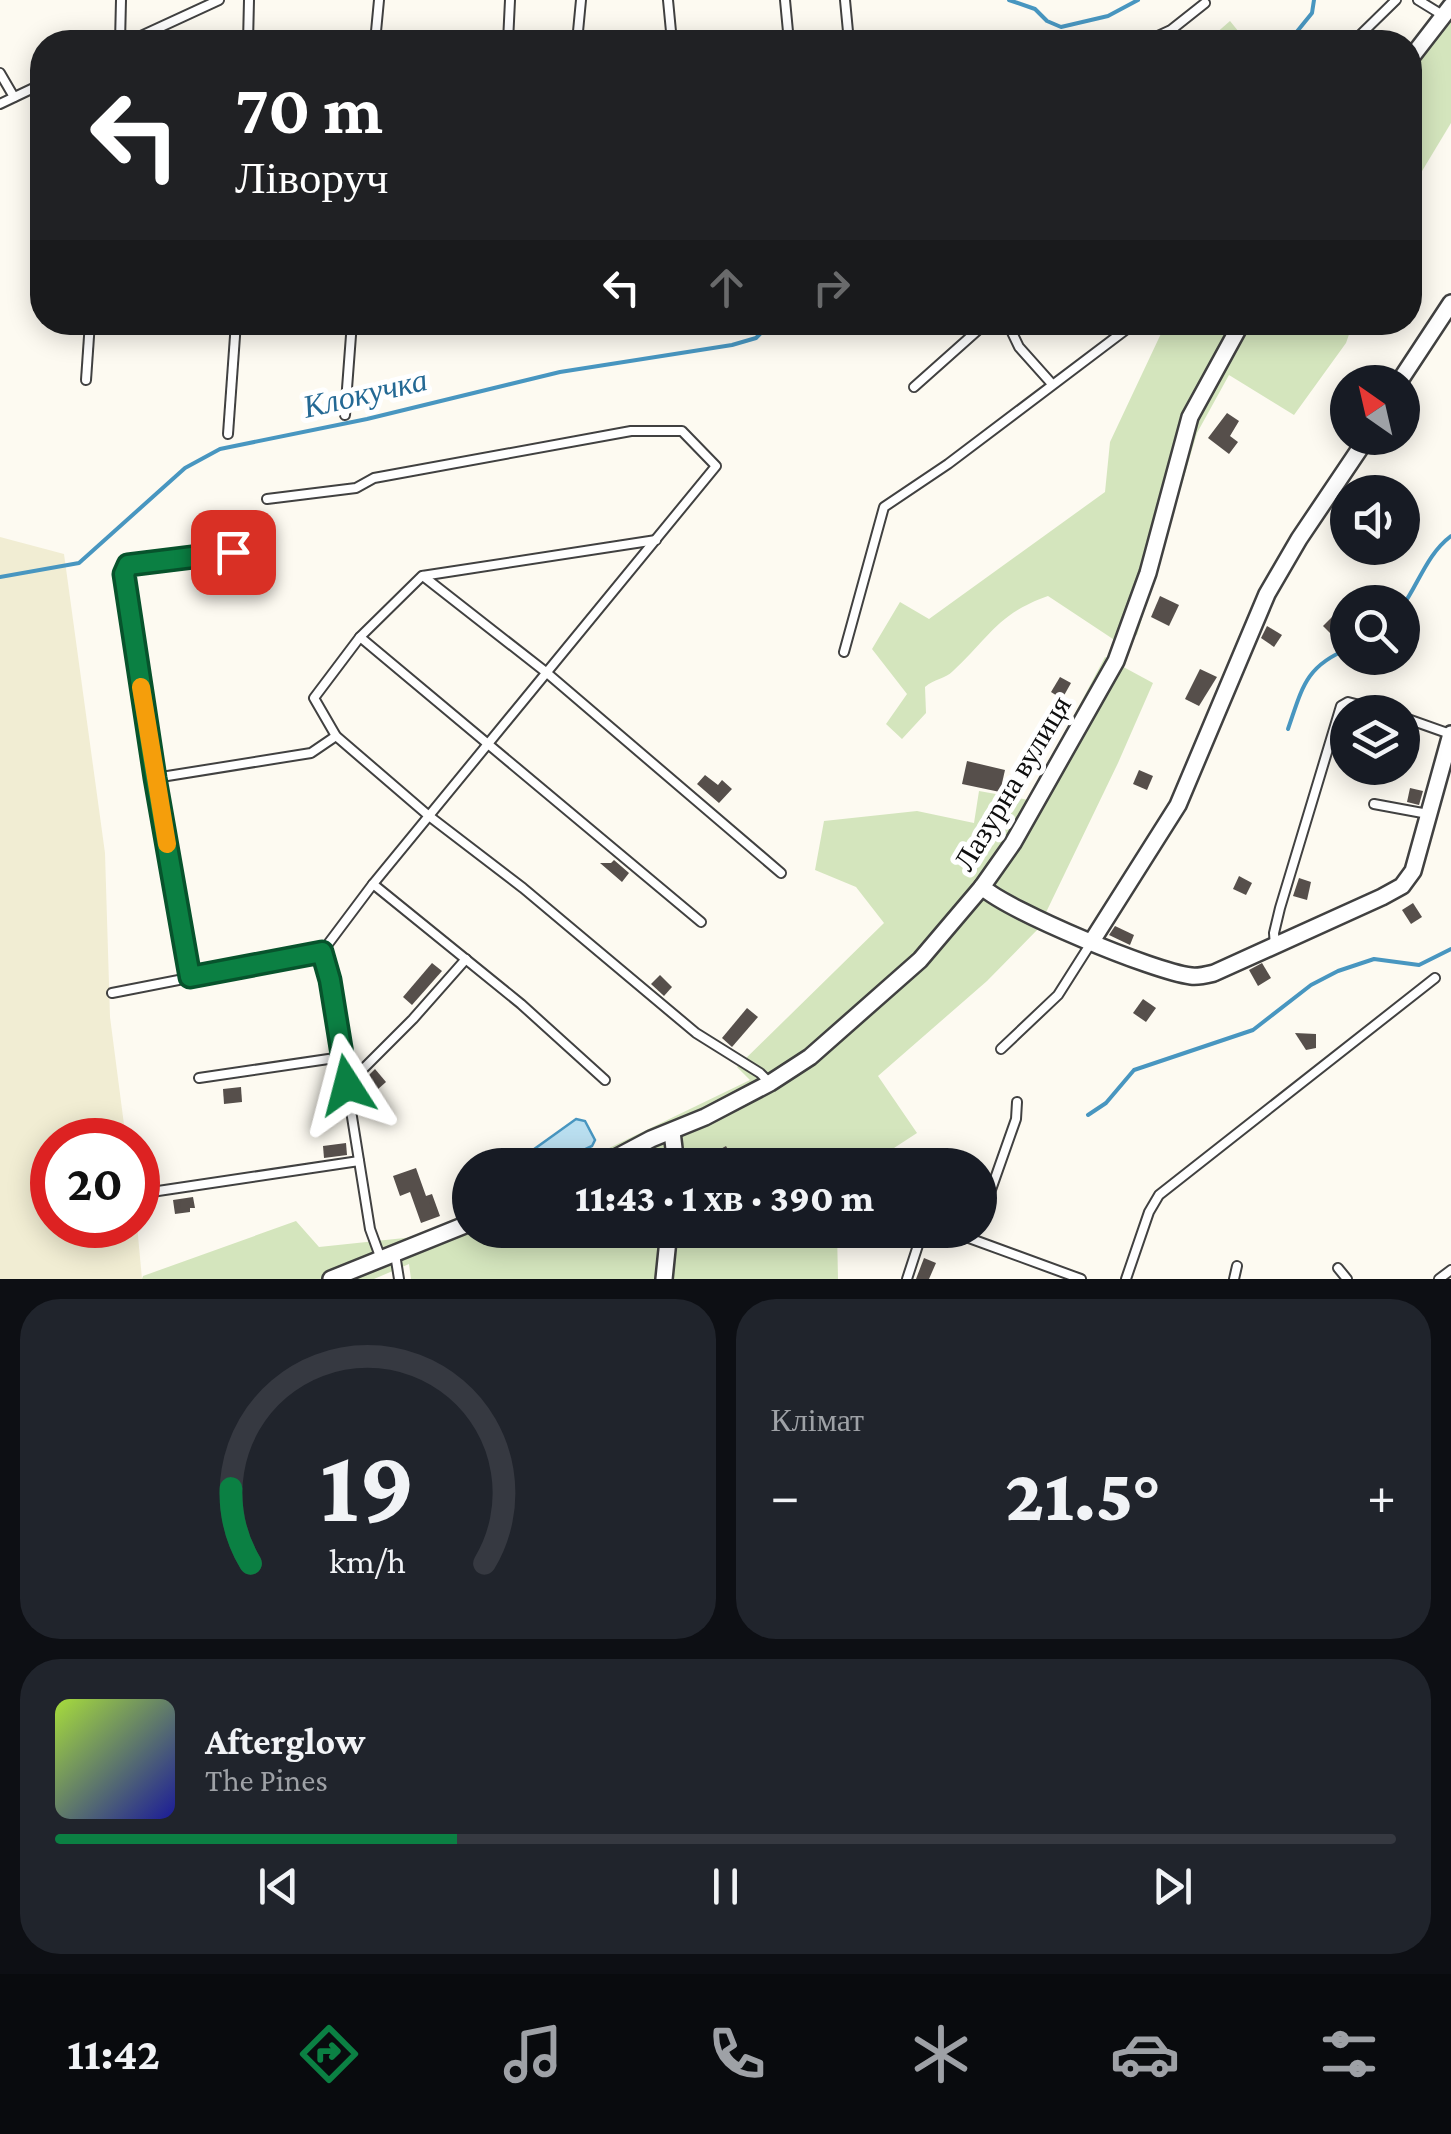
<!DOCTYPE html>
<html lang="uk">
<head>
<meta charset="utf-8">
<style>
  :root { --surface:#171b24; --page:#20242c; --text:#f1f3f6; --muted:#9ea1a6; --line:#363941; --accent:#0b8043 }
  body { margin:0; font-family:"Crimson Pro",serif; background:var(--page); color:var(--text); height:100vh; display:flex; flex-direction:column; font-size:38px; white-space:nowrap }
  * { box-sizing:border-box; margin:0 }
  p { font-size:32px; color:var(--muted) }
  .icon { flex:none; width:55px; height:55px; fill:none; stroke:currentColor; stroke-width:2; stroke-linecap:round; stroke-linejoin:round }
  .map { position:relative; height:1279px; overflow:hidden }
  .side { display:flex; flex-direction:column; gap:20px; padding:20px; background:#0d0f14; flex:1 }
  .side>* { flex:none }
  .guide { position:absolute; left:30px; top:30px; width:1392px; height:305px; border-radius:40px; box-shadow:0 5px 25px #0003; background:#202124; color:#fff; overflow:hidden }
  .needle { width:65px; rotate:326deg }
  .tools { position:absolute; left:1330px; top:365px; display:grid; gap:20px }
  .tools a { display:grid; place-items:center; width:90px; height:90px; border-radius:50%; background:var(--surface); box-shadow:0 5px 25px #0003; font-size:50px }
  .speed { position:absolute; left:30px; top:1118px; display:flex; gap:20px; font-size:50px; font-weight:700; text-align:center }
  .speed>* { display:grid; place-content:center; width:130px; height:130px; border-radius:50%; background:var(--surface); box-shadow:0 5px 25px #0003; line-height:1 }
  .speed .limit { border:15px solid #d22; background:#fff; color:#111 }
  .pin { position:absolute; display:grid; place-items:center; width:85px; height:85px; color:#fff; margin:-42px; border-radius:20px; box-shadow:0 5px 15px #0006 }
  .me { position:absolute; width:110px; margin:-55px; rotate:351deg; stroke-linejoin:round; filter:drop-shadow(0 0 8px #0008) }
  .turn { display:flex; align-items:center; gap:35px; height:210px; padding:0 40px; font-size:45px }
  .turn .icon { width:130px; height:130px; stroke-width:2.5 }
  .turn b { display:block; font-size:70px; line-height:85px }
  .lanes { display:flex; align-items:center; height:95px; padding:0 40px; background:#0003; justify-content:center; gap:50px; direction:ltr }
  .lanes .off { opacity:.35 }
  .big { font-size:75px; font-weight:800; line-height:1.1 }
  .side .tile { flex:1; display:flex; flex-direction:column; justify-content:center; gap:15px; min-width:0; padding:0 35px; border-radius:40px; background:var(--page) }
  .side .dial { align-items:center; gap:0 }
  .dial svg { height:260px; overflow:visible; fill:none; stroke:var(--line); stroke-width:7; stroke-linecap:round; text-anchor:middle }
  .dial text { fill:var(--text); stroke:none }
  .song { display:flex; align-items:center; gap:30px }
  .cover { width:120px; height:120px; border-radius:15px; background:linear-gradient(135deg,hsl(80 70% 55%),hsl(240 70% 35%)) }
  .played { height:10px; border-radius:5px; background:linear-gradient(90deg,var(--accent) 30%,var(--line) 30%) }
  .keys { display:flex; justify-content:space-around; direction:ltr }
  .heat { display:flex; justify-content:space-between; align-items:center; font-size:55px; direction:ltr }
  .side .tiles { flex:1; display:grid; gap:20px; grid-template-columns:1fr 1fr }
  .tile:last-child { grid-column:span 2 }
  .trip { position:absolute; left:452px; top:1148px; width:545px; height:100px; border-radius:50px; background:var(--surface); box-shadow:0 5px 25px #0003; font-weight:800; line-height:100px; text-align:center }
  .tabs { display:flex; height:160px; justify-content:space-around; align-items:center; background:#090b0e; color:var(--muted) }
  .tabs .icon { width:70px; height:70px }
  .tabs .on { color:var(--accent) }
  .tabs b { font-size:45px; color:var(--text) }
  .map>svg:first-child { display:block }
  .farmland { fill:#f1edd3 }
  .green { fill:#d4e5bd }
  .water { fill:#badff0; stroke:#4896c0; stroke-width:2.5 }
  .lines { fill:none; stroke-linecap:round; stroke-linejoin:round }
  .stream { stroke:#4896c0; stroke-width:4 }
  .building { fill:#564f4b }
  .lane-casing { stroke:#414141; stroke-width:12 }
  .street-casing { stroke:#414141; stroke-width:20 }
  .lane { stroke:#fff; stroke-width:8 }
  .street { stroke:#fff; stroke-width:15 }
  .route-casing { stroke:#07532c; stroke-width:25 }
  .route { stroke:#0b8043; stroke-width:18 }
  .slow { stroke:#f59e0b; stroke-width:18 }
  .labels { text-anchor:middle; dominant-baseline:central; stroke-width:10; stroke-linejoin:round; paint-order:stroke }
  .street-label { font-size:30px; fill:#0e0e0e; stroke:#fff }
  .water-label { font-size:32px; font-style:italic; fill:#246994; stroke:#fff }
</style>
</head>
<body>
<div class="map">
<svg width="1451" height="1279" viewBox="0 0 1451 1279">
  <rect width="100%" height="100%" fill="#fdfaf1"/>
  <path class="farmland" d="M0 537 64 554 105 853 110 1017 126 1140H52V1225H137L142 1279H0Z"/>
  <g class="green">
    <path d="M1451 0V123L1410 191V56Z"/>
    <path d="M1230 21 1247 42H1206Z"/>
    <path d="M1166 323H1353L1346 343 1294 415 1229 375 1197 433 1137 635 1119 643 1048 596C997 614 989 638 953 671 945 679 934 679 925 687L926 713 902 739 886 724 907 694 872 649 900 602 929 619 1105 492 1110 442Z"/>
    <path d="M1105 657 1153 683 1118 763 1038 929 987 981 878 1076 917 1133 868 1165H574L750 1080 737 1067 884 923 856 887 815 870 824 821 917 811 974 823 979 791 1029 800Z"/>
    <path d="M470 1212V1230H837L838 1279H411L409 1264 374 1279H142L143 1276 296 1221 319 1247 414 1237Z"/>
  </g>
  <path class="water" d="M576 1119 585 1121 595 1140 592 1146 552 1165H526V1155Z"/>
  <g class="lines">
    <g class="stream">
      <path d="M1009 0 1035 9 1047 21 1061 27 1108 16 1138 0"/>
      <path d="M1295 42V34L1312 13 1314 0"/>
      <path d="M0 577 79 563 185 468 220 449 367 419 560 372 732 345 756 338 772 322"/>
      <path d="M1402 607C1419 583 1427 554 1451 536"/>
      <path d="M1288 729C1302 689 1305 666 1348 649"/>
      <path d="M1088 1115 1106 1103 1134 1070 1253 1030 1311 985 1338 971 1374 959 1419 965 1451 949"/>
    </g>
  </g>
  <g class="building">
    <path d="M1227 413 1239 421 1230 436 1238 442 1229 454 1208 438Z"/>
    <path d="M1160 596 1179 605 1169 626 1151 617Z"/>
    <path d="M1336 613 1346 622 1333 636 1323 626Z"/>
    <path d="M1267 626 1282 635 1274 647 1261 638Z"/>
    <path d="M1200 669 1217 677 1199 706 1185 699Z"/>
    <path d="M1060 677 1071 683 1062 699 1051 692Z"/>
    <path d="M967 761 1005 770 1000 792 962 784Z"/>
    <path d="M1139 770 1153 776 1147 790 1133 784Z"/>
    <path d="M705 775 718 785 722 780 732 789 719 803 697 784Z"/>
    <path d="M1410 788 1423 791 1419 805 1407 802Z"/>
    <path d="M614 860 629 873 622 882 600 863H611Z"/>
    <path d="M1239 876 1252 883 1246 895 1233 889Z"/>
    <path d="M1299 878 1311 882 1307 900 1293 896Z"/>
    <path d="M1413 903 1422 917 1411 924 1402 910Z"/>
    <path d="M1115 926 1134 935 1130 945 1109 935Z"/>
    <path d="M432 963 442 971 412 1005 403 997Z"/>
    <path d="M1262 963 1271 978 1258 986 1249 970Z"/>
    <path d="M660 975 672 987 664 996 651 984Z"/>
    <path d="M1143 999 1156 1008 1146 1022 1133 1013Z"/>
    <path d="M747 1008 758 1017 732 1047 722 1038Z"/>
    <path d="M1295 1033 1316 1034V1048L1306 1050Z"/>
    <path d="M375 1069 386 1082 377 1090 366 1078Z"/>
    <path d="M241 1087 242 1102 224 1104 223 1089Z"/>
    <path d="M346 1143 347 1155 324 1158 323 1146Z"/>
    <path d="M726 1146 737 1165H692Z"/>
    <path d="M416 1168 426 1196 432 1194 440 1216 421 1223 410 1192 400 1196 393 1176Z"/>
    <path d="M193 1197 195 1208H190V1212L175 1214 173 1200Z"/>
    <path d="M924 1258 936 1263 929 1279H916Z"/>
  </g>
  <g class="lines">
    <g class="lane-casing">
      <g id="lane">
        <path d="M668 0 672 42"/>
        <path d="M785 0 789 42"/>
        <path d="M845 0 849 42"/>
        <path d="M1418 0 1444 16"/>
        <path d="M120 42 121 0"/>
        <path d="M128 42 219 0"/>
        <path d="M248 42 249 0"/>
        <path d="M375 42 379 0"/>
        <path d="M508 42 510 0"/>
        <path d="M577 42 581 0"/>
        <path d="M1145 42 1171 30 1205 3"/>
        <path d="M1353 42 1396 0"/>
        <path d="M0 73 14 97"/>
        <path d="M0 104 42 84"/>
        <path d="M1007 322 1019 347 1052 384"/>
        <path d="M86 380 90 322"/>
        <path d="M914 387 987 322"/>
        <path d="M345 415 352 322"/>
        <path d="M228 434 236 322"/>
        <path d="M267 499 356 488 374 478 631 431H682L716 466 373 884 322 952 330 980 370 1229 381 1259"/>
        <path d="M656 540 422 576 360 637 314 698 336 736 429 816 523 888 696 1033 760 1073 770 1083"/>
        <path d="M423 576 547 673 781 873"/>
        <path d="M360 637 701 922"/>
        <path d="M844 652 884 507 948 464 1136 322"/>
        <path d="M1402 717 1450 734"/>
        <path d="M155 778 311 753 336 736"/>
        <path d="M1374 804 1428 814"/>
        <path d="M373 884 521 1004 605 1080"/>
        <path d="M1275 947 1274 933 1280 908 1341 706 1348 702 1387 712"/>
        <path d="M190 977 155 778 124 574 128 565 268 548"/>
        <path d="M112 993 322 952"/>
        <path d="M1001 1049 1058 995 1091 943"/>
        <path d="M199 1078 342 1057"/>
        <path d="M347 1085 413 1019 466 959"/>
        <path d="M138 1194 359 1161"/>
        <path d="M980 1221 1016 1119 1017 1102"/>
        <path d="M947 1230 1081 1279"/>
        <path d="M395 1254 399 1279"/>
        <path d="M1338 1268 1347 1279"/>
        <path d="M907 1279 923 1230"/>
        <path d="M1126 1279 1149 1212 1159 1195 1435 978"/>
        <path d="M1234 1279 1237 1266"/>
        <path d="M1439 1279 1451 1270"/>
      </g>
    </g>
    <g class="street-casing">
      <g id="street">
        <path d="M1410 59 1451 6"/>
        <path d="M1399 382 1451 303"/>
        <path d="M982 887C1011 912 1152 971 1191 976 1199 977 1206 975 1214 973L1382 897 1402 886 1413 871 1451 734"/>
        <path d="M1092 941 1178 805 1267 594 1299 539 1367 438"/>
        <path d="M672 1132 676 1165"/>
        <path d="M602 1165 651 1139 705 1117 770 1083 810 1057 920 960 982 887 1013 843 1116 661 1148 573 1190 417 1242 322"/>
        <path d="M331 1279 470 1223"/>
        <path d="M664 1279 669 1230"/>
      </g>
    </g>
    <use href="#lane" class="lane"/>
    <use href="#street" class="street"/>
  </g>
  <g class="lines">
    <g class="route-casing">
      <path id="route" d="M233 552 128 565 124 574 155 778 190 977 322 952 330 980 347 1085"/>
    </g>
    <use href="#route" class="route"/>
    <path class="slow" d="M141 687 167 844"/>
  </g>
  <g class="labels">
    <g class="street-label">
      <text transform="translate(1012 783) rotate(-59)">Лазурна вулиця</text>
    </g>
    <g class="water-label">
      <text transform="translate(365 393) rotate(-13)">Клокучка</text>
    </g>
  </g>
</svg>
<div class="tools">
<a><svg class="needle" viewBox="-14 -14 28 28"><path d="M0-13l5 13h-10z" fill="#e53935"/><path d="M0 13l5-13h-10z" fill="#9ea1a6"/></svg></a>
<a><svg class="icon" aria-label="sound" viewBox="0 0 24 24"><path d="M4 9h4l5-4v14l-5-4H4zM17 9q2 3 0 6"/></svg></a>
<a><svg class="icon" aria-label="search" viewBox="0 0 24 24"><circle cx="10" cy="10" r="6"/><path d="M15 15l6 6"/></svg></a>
<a><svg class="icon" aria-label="layers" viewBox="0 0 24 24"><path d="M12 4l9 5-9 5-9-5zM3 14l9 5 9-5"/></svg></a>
</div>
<div class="speed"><div class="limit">20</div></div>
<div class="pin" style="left:233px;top:552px;background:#d93025"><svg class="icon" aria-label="arrive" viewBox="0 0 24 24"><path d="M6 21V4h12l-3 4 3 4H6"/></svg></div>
<svg class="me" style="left:347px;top:1085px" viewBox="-20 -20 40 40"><path d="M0-17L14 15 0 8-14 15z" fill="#0b8043" stroke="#fff" stroke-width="4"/></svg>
<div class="trip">11:43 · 1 хв · 390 m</div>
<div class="guide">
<div class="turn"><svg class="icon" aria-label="left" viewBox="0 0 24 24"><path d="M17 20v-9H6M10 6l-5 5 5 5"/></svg><div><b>70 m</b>Ліворуч</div></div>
<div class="lanes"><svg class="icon" aria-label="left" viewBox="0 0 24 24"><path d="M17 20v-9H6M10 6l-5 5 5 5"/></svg><svg class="icon off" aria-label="ahead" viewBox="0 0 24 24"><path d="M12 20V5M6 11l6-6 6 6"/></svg><svg class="icon off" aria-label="right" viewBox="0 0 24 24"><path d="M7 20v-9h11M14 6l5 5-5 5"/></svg></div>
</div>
</div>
<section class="side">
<div class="tiles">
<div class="tile dial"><svg viewBox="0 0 100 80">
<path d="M14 69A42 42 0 1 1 86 69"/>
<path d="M14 69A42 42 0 0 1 8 46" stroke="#0b8043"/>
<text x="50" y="56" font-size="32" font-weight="700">19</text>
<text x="50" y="72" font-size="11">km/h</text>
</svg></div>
<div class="tile"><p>Клімат</p>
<div class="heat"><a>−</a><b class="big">21.5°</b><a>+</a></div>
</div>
<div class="tile">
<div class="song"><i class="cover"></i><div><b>Afterglow</b><p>The Pines</p></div></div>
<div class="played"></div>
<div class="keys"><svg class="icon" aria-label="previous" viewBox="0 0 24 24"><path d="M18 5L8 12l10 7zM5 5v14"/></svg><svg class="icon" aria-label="pause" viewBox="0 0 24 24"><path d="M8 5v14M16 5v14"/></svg><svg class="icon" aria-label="next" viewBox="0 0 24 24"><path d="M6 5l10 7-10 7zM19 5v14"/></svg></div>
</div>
</div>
</section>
<nav class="tabs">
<b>11:42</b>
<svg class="icon on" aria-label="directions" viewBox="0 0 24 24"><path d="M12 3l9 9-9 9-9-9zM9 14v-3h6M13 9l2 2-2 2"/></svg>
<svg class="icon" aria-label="music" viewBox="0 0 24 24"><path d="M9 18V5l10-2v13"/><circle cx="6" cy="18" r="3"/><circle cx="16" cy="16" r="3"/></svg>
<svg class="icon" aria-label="phone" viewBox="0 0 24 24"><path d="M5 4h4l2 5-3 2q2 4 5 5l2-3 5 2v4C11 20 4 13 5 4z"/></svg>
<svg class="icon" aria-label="climate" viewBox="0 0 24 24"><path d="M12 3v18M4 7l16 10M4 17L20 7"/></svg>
<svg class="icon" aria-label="car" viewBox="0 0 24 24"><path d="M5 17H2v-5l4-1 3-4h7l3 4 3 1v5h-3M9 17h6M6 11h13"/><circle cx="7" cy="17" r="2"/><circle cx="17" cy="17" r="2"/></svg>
<svg class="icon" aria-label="filters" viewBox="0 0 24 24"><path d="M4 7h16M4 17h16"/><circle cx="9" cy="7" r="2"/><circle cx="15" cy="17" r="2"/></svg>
</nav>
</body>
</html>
